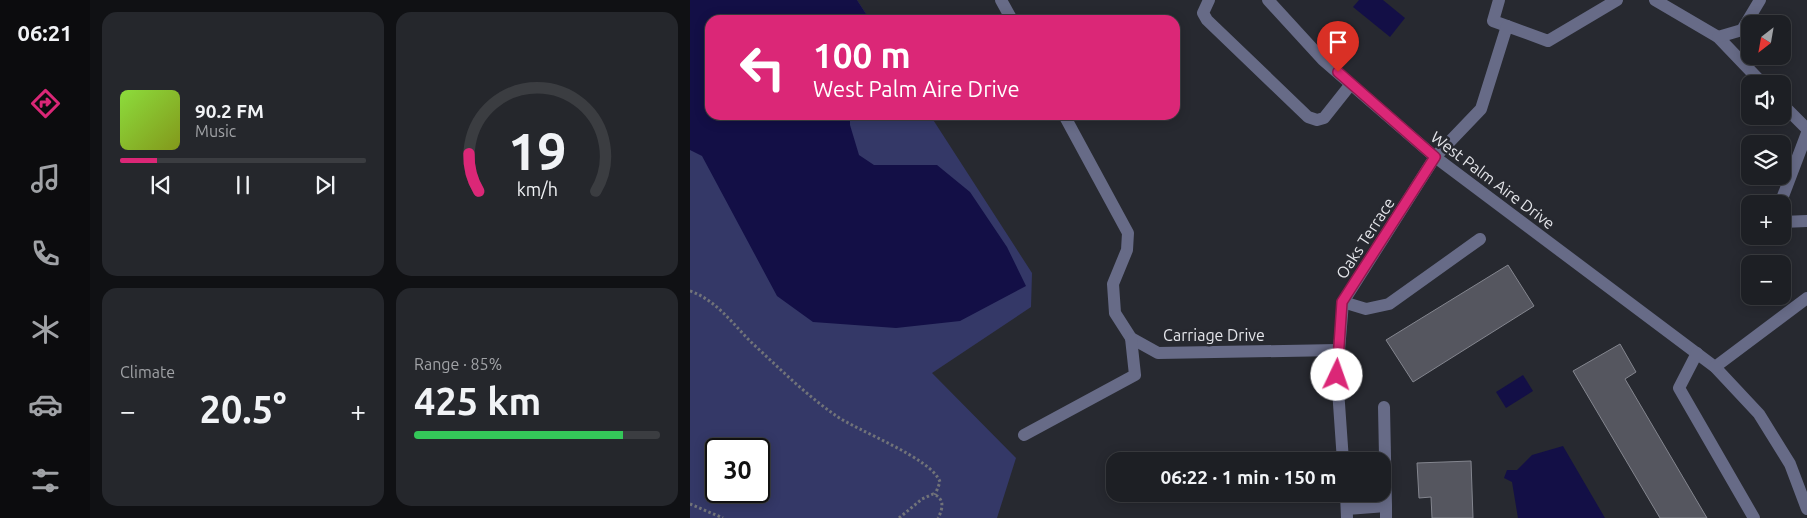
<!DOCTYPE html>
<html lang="en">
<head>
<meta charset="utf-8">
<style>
  :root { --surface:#1d1f24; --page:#25272c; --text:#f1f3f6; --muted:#a0a2a6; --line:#3b3d41; --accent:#db2777 }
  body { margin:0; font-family:Ubuntu,sans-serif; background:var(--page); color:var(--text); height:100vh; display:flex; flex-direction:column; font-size:19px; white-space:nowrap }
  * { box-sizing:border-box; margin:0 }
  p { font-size:16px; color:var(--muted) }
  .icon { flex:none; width:28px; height:28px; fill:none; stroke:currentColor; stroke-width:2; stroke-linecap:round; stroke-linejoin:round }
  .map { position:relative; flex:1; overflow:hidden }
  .side { display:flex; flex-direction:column; gap:12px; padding:12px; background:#101114; width:600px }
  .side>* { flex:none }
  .guide { position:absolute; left:15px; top:15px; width:475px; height:105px; border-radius:15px; box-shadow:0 2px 12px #0003,0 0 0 1px var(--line); background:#db2777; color:#fff; overflow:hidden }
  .needle { width:32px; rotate:211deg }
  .controls { position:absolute; left:1051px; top:15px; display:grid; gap:10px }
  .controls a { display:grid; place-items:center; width:50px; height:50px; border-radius:10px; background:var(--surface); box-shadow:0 2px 12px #0003,0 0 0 1px var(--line); font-size:25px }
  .speed { position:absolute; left:15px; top:438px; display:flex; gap:10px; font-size:25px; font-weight:700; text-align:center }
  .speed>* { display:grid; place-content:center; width:65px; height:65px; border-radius:50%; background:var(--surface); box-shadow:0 2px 12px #0003,0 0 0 1px var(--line); line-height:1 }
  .speed .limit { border:2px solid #111; border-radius:8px; background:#fff; color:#111 }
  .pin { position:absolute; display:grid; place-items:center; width:42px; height:42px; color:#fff; margin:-51px -21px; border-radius:50% 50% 50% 0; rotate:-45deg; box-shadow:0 0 5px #0007 }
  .pin .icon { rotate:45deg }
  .me { position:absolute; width:55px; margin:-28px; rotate:3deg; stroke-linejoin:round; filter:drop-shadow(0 0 4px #0008) }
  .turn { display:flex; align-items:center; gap:18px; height:105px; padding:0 25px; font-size:22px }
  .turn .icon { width:65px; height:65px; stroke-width:2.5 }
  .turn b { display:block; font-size:35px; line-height:42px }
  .big { font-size:38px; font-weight:700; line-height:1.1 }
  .side .widget { flex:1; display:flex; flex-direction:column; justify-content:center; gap:8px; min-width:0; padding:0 18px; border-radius:15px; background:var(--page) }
  .side .dial { align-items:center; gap:0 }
  .dial svg { height:130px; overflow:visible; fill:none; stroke:var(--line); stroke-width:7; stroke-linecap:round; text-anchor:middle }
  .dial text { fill:var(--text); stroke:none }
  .song { display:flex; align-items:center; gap:15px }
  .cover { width:60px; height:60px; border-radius:8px; background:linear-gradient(135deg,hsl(90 70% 55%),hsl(70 70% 35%)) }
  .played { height:5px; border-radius:2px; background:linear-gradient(90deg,var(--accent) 15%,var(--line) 15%) }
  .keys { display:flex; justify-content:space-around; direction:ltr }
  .heat { display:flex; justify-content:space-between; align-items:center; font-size:28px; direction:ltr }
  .charge { height:8px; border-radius:4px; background:linear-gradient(90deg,#34c759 85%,var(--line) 0) }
  .side .tiles { flex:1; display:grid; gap:12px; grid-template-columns:repeat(2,1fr) }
  .trip { position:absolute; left:416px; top:452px; width:285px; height:50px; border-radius:15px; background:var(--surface); box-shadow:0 2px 12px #0003,0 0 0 1px var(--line); font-weight:700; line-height:50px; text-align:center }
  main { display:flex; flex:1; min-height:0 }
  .dock { display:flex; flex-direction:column; width:90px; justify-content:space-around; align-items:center; background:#0c0c0e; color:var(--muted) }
  .dock .icon { width:35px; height:35px }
  .dock .selected { color:var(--accent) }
  .dock b { font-size:22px; color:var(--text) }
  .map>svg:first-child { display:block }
  .green { fill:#343867; fill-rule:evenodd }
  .water { fill:#130f46 }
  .building { fill:#55565f; stroke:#84868f }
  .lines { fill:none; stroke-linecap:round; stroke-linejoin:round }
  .path { stroke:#717379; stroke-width:3; stroke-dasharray:2.5 2.5; stroke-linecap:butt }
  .minor { stroke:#676b87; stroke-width:12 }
  .route-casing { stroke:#8e194d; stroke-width:12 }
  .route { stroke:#db2777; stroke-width:9 }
  .labels { text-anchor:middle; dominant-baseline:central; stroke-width:5; stroke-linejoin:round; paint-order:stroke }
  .street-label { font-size:16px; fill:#e4e5ea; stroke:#272930 }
</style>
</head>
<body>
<main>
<nav class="dock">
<b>06:21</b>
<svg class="icon selected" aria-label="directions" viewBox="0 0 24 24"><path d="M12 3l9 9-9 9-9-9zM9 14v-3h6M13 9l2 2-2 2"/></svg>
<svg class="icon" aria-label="music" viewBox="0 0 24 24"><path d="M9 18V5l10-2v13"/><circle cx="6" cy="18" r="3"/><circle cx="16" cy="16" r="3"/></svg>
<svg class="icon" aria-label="phone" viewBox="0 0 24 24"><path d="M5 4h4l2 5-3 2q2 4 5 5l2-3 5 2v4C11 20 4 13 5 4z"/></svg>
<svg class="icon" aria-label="climate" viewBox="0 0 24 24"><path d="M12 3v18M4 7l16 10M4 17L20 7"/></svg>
<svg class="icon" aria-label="car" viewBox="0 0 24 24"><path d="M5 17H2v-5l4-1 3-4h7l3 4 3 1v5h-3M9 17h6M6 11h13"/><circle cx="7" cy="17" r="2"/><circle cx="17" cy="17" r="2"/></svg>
<svg class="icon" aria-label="filters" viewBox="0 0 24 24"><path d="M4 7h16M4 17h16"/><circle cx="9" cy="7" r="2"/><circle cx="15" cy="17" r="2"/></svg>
</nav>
<section class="side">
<div class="tiles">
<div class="widget">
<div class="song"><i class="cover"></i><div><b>90.2 FM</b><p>Music</p></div></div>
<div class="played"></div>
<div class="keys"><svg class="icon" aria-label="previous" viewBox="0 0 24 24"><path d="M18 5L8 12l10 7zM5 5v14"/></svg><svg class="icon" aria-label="pause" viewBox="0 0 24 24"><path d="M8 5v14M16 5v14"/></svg><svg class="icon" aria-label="next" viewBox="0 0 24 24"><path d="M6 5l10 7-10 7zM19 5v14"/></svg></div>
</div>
<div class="widget dial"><svg viewBox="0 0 100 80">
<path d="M14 69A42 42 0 1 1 86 69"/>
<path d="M14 69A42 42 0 0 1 8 46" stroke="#db2777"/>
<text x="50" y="56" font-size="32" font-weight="700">19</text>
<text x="50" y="72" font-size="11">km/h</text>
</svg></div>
<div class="widget"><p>Climate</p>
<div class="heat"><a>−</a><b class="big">20.5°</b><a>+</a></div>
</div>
<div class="widget"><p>Range · 85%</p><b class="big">425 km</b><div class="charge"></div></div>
</div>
</section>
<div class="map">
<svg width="1117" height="518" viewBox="0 0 1117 518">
  <rect width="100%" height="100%" fill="#272930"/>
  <path class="green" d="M0 0H167L180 20H20V115H240L342 273 341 307 242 373 326 458 307 518H0ZM26 449H69V491H26Z"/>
  <g class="water">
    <path d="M0 0H167L180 20H20V115H160V125L169 155 184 165H247L280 192 317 247 336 286 270 321 206 328 123 322 87 296 12 156 0 150Z"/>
    <path d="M669 0H693L715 18 700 37 663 7Z"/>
    <path d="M833 375 843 391 816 408 806 392Z"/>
    <path d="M873 446 915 518H828L822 482 814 478 817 470H827L842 455Z"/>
  </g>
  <g class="building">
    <path d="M818 265 844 306 723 382 696 340Z"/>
    <path d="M930 344 946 372 935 379 1017 518H970L883 371Z"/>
    <path d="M781 461 783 518H742L741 497 729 498 727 463Z"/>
  </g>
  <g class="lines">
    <g class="path">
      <path d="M0 291C26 300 42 323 61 342 88 367 115 394 145 415 167 431 242 458 250 482L245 495"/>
      <path d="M0 504 33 518"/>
      <path d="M209 518 232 499 243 494C255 498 253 509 248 518"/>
    </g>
    <g class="minor">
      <path d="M311 0 322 20"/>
      <path d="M519 0 513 13 517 20 618 117 627 120 634 118 661 84"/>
      <path d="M578 0 633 60 745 157 1025 367 1069 414 1100 464 1117 509"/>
      <path d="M809 0 803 21 817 26"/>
      <path d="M965 0 1028 37 1073 84"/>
      <path d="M1028 37 1052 30 1070 0"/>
      <path d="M1092 104 1117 129"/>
      <path d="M374 115 438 233 437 250 423 284 425 313 441 338 468 353 648 350"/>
      <path d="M1090 204 1117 133"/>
      <path d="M1092 222 1117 221"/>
      <path d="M653 302 676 309 699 304 790 239"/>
      <path d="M1007 353 989 388 1064 518"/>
      <path d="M1025 367 1117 298"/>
      <path d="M694 407 696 506"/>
      <path d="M334 435 445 375 441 338"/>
      <path d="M653 461 647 375 653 302 745 157 791 109 817 26 858 41 927 0"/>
      <path d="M656 494 657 518"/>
      <path d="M657 509 696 506V518"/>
    </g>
  </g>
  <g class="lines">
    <g class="route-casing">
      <path id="route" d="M647 375 652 302 745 157 648 72"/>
    </g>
    <use href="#route" class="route"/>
  </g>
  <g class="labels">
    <g class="street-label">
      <text transform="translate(803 180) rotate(37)">West Palm Aire Drive</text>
      <text transform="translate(675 238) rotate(-57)">Oaks Terrace</text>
      <text x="524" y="335">Carriage Drive</text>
    </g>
  </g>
</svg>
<div class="controls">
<a><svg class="needle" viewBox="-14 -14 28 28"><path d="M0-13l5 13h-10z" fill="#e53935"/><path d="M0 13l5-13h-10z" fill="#a0a2a6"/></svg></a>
<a><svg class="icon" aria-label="sound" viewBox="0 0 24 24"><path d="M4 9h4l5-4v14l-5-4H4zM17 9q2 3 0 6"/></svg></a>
<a><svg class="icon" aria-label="layers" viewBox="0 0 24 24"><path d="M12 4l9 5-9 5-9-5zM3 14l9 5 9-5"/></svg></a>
<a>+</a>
<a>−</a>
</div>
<div class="speed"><div class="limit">30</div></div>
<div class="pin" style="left:648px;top:72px;background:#d93025"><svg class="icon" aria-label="arrive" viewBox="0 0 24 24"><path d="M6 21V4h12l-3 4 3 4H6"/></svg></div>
<svg class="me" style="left:647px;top:375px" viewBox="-20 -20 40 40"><circle r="19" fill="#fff"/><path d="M0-13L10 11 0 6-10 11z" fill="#db2777"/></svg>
<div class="trip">06:22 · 1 min · 150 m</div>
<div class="guide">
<div class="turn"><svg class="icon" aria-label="left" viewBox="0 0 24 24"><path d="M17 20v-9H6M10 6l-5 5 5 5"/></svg><div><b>100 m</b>West Palm Aire Drive</div></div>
</div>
</div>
</main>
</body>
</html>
